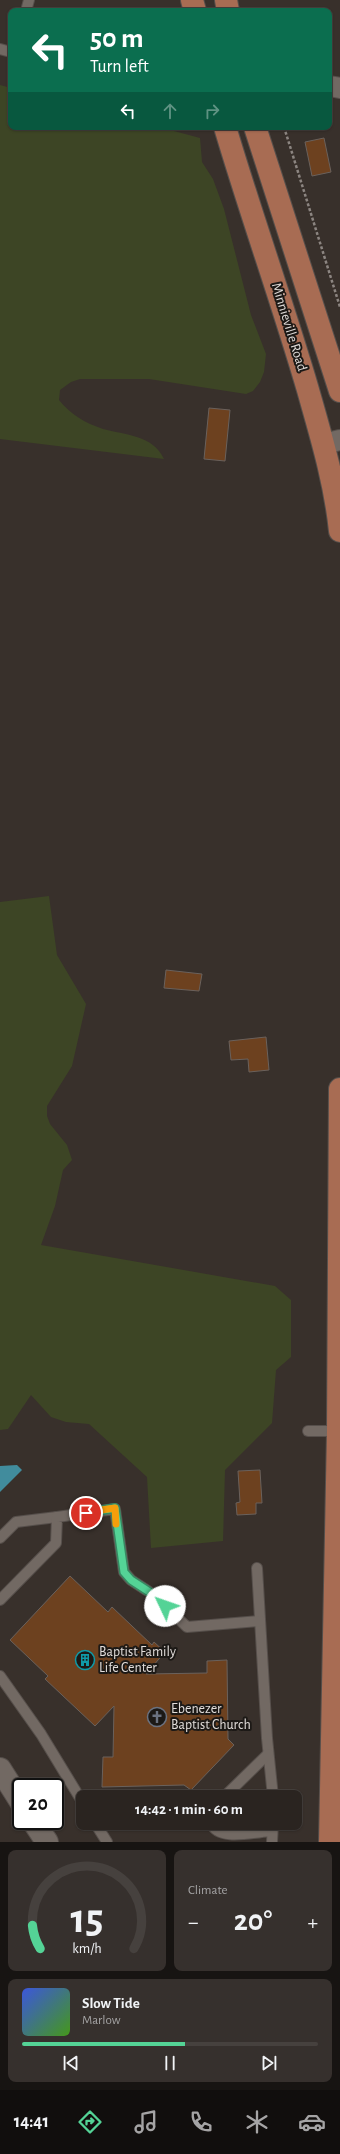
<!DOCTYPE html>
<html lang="en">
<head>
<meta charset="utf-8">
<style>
  :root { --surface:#2a2420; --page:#36302d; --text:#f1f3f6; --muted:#a5a4a5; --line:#46413e; --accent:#54d396 }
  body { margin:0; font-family:"Alegreya Sans",sans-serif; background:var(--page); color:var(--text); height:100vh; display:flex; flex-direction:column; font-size:15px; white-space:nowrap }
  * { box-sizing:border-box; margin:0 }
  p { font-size:13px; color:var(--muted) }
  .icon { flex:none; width:22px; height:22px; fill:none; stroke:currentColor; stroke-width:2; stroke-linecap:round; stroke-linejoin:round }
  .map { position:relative; height:1842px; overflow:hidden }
  .drawer { display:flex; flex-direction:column; gap:8px; padding:8px; background:#171412; flex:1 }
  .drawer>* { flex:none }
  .hud { position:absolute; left:8px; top:8px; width:324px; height:122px; border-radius:8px; box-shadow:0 1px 3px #0004,0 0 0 1px var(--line); background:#0b6e4f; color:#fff; overflow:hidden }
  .speed { position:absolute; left:12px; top:1778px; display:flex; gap:8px; font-size:20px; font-weight:700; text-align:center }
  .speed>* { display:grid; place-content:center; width:52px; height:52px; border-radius:50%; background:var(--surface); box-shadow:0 1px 3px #0004,0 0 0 1px var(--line); line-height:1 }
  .speed .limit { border:2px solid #111; border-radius:6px; background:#fff; color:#111 }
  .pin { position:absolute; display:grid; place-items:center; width:34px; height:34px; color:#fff; margin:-17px; border:2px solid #fff; border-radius:50%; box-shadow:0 1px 4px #0007 }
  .me { position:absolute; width:44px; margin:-22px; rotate:312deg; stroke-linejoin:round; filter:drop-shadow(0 0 3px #0008) }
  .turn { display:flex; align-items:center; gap:14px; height:84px; padding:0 16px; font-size:18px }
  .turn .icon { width:52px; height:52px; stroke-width:2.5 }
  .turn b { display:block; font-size:28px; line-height:34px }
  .lanes { display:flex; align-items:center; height:38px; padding:0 16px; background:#0003; justify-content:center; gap:20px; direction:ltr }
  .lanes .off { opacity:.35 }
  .big { font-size:30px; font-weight:700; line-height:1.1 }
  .drawer .card { flex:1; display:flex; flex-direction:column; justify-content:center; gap:6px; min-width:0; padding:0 14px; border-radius:8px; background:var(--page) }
  .drawer .dial { align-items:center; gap:0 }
  .dial svg { height:104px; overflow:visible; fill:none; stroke:var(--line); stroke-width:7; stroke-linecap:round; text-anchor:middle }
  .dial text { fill:var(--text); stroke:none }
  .song { display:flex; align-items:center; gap:12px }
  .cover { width:48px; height:48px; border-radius:6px; background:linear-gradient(135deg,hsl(230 70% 55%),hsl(100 70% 35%)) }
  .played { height:4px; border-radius:2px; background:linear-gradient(90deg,var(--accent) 55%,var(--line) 55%) }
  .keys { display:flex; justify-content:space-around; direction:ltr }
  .heat { display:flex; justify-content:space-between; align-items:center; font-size:22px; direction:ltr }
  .drawer .tiles { flex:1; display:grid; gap:8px; grid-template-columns:1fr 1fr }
  .card:last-child { grid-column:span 2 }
  .trip { position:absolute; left:76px; top:1790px; width:226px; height:40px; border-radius:8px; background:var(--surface); box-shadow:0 1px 3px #0004,0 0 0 1px var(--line); font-weight:700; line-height:40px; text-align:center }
  .tab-bar { display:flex; height:64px; justify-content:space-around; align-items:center; background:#110e0d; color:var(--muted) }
  .tab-bar .icon { width:28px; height:28px }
  .tab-bar .on { color:var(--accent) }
  .tab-bar b { font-size:18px; color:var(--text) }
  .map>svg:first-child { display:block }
  .green { fill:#3d4525 }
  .water { fill:#418c9d }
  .building { fill:#6d411f; stroke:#6a615c }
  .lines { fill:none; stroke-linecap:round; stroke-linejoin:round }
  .service-casing { stroke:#564f4b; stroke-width:12 }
  .minor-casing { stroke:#564f4b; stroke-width:22 }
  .secondary-casing { stroke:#564f4b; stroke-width:24 }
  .primary-casing { stroke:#564f4b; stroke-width:24 }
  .path { stroke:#8c8581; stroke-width:2.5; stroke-dasharray:3 2; stroke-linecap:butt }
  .service { stroke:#726963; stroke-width:10 }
  .minor { stroke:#726963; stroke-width:20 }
  .secondary { stroke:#726963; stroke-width:22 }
  .primary { stroke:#a86c53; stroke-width:22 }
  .route-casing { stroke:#378962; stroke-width:10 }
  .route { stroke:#54d396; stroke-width:7 }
  .slow { stroke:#f59e0b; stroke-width:7 }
  .labels { text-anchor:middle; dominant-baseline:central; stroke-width:4; stroke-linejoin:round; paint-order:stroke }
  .street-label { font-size:14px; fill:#e2ddda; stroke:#1c1916 }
  .poi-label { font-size:14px; fill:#e2ddda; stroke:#1c1916; text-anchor:start }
</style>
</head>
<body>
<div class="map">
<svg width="340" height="1842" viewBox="0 0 340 1842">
  <rect width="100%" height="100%" fill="#38302b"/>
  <g class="green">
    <path d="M0 85 11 88V127H159L200 138 202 162 213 179 224 209 251 315 266 354 264 372 260 382 253 391 246 394 149 379H80L71 382 60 390 59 400C70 414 85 423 103 429 125 435 153 435 164 459L0 439Z"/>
    <path d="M49 896 57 955 86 1004 72 1066 47 1106V1116L50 1124 67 1145 72 1160 63 1170 55 1206 41 1245 275 1286 291 1300V1357L276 1370 272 1423 225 1470 223 1541 151 1548 147 1477 89 1424 66 1422 51 1417 31 1395 8 1429 0 1430V902Z"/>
  </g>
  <path class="water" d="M17 1465 22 1470 0 1492V1466Z"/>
  <g class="building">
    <path d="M324 138 331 172 312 176 305 142Z"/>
    <path d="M209 408 230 410 225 461 204 459Z"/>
    <path d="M166 970 202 974 199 991 164 988Z"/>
    <path d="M266 1037 269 1070 249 1072 248 1059 231 1060 229 1041Z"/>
    <path d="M260 1470 262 1503H256V1514L237 1515 236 1503 240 1502 238 1471Z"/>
    <path d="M70 1576 108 1612 112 1607 152 1645 154 1642 165 1652 146 1674 207 1673V1661L227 1660 228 1739 234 1745 191 1790 184 1785 102 1787 103 1757H113L114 1706 95 1726 45 1679 48 1676 10 1640Z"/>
  </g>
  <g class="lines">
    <g class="service-casing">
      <g id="service">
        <path d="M26 11 29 0"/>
        <path d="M0 49 11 52"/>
        <path d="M308 1431H338"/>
        <path d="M0 1538 16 1522 57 1517"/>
        <path d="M257 1568 267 1738 273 1797"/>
        <path d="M0 1600 56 1543 57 1517 115 1509 124 1572 131 1580 154 1595 187 1627 260 1621"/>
        <path d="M0 1676 41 1734 83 1803"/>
        <path d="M224 1797 268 1754"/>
        <path d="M95 1823 107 1842"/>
        <path d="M211 1823C218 1842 254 1832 272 1831"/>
        <path d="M272 1842 273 1823"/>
      </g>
    </g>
    <g class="minor-casing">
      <g id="minor">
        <path d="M329 86 340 88"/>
        <path d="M324 444 340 440"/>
      </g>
    </g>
    <g class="secondary-casing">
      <g id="secondary">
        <path d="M0 1769 21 1802"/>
        <path d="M33 1821 47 1842"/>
      </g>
    </g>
    <g class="primary-casing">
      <g id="primary">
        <path d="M192 0 195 11"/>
        <path d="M226 0 228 11"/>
        <path d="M225 127C251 215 282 301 308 390 321 436 335 482 340 531"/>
        <path d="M255 127 340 391"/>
        <path d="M330 1842 338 1431 340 1089"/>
      </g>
    </g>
    <path class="path" d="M284 127 340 307"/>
    <use href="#service" class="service"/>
    <use href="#minor" class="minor"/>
    <use href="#secondary" class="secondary"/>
    <use href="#primary" class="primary"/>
  </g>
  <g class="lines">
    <g class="route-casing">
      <path id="route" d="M86 1513 115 1508 124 1572 131 1580 154 1595 165 1606"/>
    </g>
    <use href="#route" class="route"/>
    <path class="slow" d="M101 1510 115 1508 116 1524"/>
  </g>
  <defs>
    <g id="building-ring" transform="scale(1)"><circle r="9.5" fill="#1c1916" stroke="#0f9aa8" stroke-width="1.5"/><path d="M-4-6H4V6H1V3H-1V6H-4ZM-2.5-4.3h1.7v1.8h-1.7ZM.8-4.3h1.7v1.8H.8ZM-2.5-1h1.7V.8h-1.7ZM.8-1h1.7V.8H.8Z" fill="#0f9aa8"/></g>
    <g id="church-ring" transform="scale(1)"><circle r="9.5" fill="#1c1916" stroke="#6b7280" stroke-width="1.5"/><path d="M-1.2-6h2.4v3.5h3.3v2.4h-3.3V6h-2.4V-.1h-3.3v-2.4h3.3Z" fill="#6b7280"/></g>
  </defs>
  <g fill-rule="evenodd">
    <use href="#building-ring" x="85" y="1660"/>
    <use href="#church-ring" x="157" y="1717"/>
  </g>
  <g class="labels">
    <g class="street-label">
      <text transform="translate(289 327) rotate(73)">Minnieville Road</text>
    </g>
    <g class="poi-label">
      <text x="99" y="1652">Baptist Family<tspan x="99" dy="16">Life Center</tspan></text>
      <text x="171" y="1709">Ebenezer<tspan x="171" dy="16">Baptist Church</tspan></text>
    </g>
  </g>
</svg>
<div class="speed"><div class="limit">20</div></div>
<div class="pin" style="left:86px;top:1513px;background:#d93025"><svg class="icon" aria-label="arrive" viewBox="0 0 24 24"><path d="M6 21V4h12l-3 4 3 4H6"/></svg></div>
<svg class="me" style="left:165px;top:1606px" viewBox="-20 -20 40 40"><circle r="19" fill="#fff"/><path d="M0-13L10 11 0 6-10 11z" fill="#54d396"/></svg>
<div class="trip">14:42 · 1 min · 60 m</div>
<div class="hud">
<div class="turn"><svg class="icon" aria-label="left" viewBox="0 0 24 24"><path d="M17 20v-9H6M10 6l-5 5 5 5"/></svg><div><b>50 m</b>Turn left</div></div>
<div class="lanes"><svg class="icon" aria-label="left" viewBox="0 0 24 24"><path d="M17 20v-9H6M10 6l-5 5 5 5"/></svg><svg class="icon off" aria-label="ahead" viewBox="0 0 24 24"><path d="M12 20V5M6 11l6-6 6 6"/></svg><svg class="icon off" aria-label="right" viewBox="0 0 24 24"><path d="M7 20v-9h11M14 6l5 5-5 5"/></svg></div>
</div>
</div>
<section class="drawer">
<div class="tiles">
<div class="card dial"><svg viewBox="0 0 100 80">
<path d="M14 69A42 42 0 1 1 86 69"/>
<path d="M14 69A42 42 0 0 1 8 51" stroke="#54d396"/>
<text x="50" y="56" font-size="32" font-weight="700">15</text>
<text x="50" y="72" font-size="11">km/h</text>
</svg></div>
<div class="card"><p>Climate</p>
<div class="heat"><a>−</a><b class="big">20°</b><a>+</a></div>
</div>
<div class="card">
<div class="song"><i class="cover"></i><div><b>Slow Tide</b><p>Marlow</p></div></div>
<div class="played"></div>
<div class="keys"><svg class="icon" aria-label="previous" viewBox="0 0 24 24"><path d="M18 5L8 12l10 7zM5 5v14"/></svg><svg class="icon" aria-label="pause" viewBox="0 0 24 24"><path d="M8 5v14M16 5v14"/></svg><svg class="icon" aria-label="next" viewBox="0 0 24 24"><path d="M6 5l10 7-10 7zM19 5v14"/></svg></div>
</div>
</div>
</section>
<nav class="tab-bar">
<b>14:41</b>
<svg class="icon on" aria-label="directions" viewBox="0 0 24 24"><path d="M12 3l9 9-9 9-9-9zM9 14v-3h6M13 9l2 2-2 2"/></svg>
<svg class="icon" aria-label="music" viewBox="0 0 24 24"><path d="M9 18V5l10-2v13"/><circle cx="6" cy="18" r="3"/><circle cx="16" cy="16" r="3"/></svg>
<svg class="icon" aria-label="phone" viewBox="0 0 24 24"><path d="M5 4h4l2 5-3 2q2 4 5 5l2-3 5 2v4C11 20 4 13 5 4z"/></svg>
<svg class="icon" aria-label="climate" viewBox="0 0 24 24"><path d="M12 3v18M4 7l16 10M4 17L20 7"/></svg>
<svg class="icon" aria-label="car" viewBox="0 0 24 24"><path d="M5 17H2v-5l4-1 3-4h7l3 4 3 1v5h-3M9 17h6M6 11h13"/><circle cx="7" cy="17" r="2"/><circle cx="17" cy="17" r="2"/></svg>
</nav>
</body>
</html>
